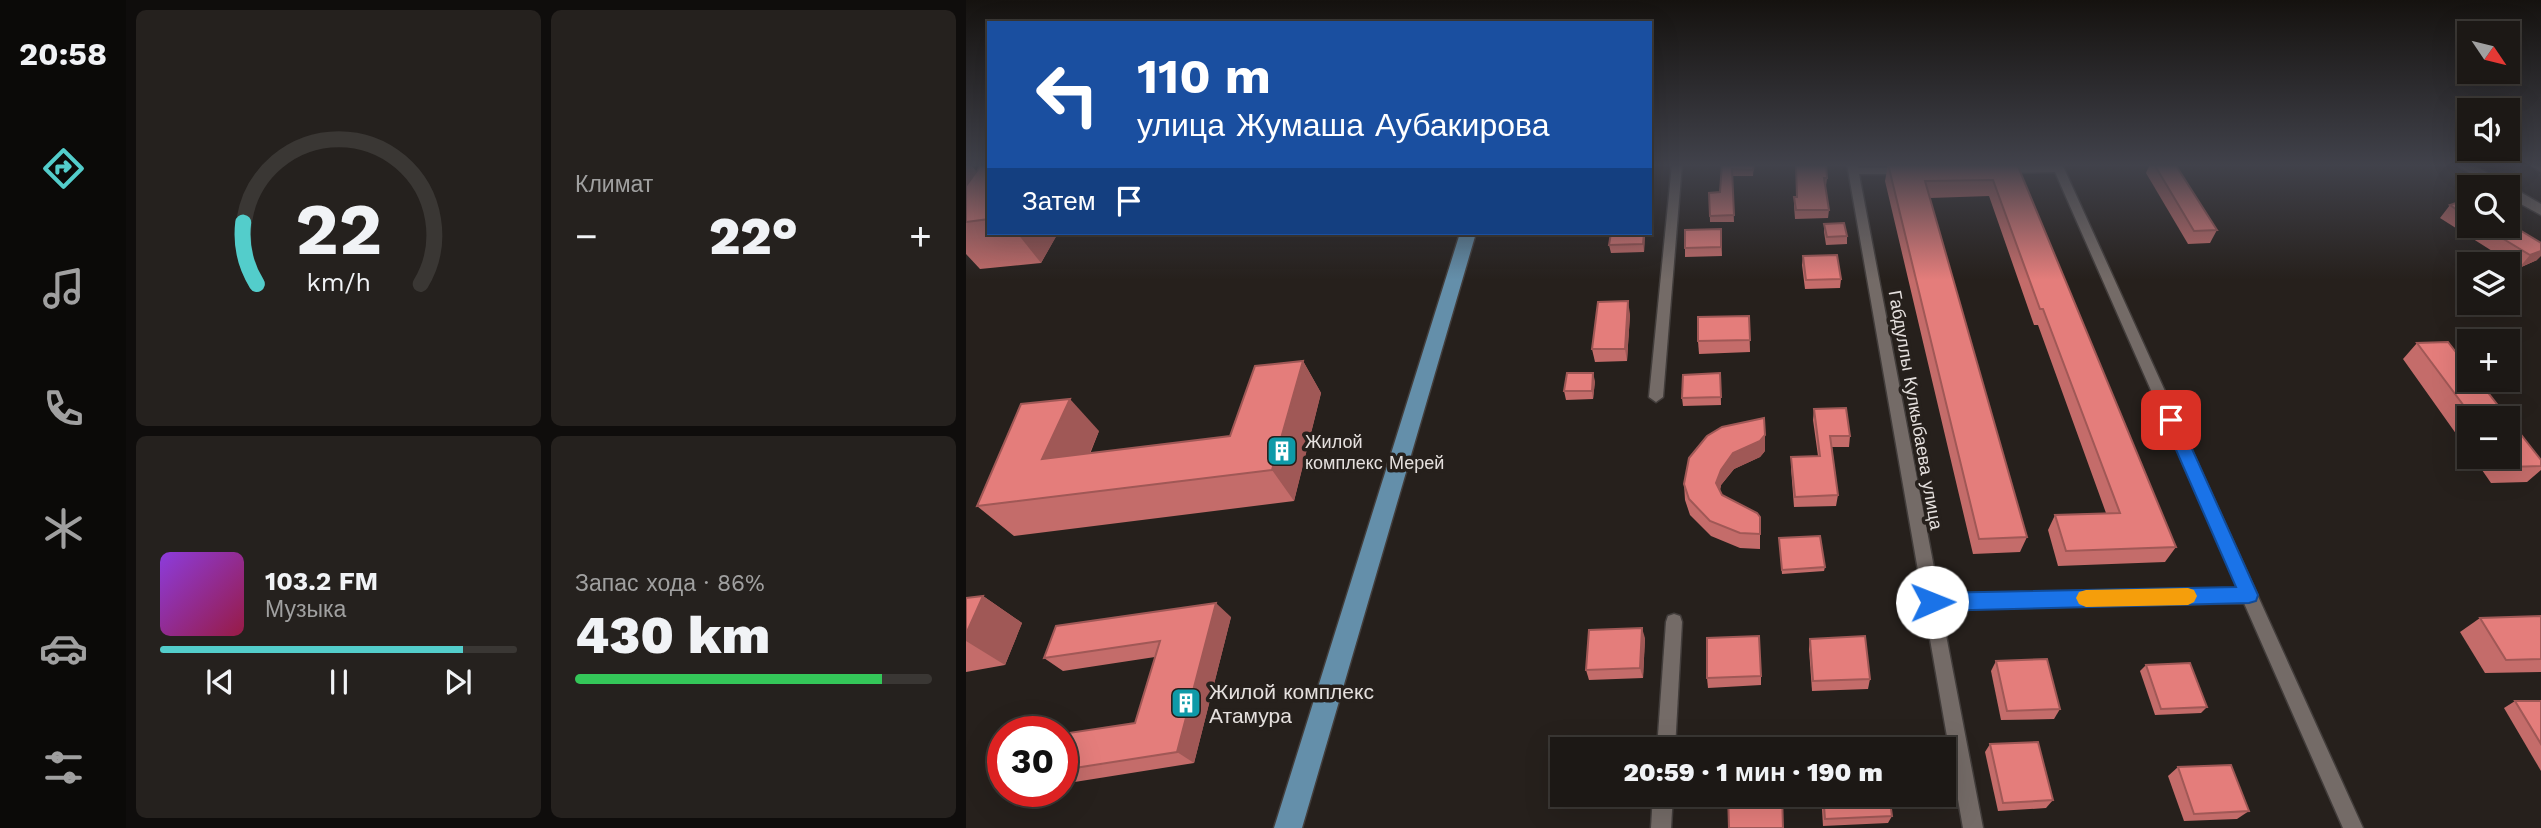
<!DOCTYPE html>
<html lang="ru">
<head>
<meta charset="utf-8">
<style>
  :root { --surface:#1c1815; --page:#25211e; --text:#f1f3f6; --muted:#a0a0a0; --line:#3a3734; --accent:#53cdcb }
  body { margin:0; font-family:"Work Sans",sans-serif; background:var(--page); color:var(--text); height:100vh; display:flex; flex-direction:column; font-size:26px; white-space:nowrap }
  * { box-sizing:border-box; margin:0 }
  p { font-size:23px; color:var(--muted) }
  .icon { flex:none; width:38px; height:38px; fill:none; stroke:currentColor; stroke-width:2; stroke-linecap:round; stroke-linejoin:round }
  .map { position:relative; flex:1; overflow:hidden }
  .details { display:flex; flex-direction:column; gap:10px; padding:10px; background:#0f0d0c; width:840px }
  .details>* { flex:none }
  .banner { position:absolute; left:21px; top:21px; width:665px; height:214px; border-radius:0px; box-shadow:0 7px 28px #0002,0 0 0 2px var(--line); background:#1a4fa0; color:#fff; overflow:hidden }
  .needle { width:46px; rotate:125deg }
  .fabs { position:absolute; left:1491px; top:21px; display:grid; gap:14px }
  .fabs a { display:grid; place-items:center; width:63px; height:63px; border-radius:0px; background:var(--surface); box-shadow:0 7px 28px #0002,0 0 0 2px var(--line); font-size:35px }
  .speed { position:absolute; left:21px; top:716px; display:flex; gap:14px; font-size:35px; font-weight:700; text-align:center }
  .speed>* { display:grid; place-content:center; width:91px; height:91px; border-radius:50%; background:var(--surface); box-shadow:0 7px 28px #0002,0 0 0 2px var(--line); line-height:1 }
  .speed .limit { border:10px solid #d22; background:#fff; color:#111 }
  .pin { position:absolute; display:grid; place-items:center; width:60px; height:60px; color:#fff; margin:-30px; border-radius:14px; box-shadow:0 4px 10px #0006 }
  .me { position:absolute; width:77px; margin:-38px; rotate:89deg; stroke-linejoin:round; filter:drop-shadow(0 0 5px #0008) }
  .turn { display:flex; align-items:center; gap:24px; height:147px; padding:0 35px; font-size:32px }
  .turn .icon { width:91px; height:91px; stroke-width:2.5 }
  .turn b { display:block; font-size:49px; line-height:60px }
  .then { display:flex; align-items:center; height:66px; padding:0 35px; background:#0003; gap:14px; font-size:26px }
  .big { font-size:52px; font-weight:800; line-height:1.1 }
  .details .widget { flex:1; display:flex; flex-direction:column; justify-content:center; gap:10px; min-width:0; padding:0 24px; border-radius:10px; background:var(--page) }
  .details .dial { align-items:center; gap:0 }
  .dial svg { height:182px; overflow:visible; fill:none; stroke:var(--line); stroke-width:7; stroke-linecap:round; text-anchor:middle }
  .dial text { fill:var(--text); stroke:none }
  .song { display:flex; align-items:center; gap:21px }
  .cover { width:84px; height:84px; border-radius:10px; background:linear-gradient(135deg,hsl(270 70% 55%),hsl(340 70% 35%)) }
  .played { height:7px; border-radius:4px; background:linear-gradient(90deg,var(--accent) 85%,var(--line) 85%) }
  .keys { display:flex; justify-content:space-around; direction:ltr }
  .heat { display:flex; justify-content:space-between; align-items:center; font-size:38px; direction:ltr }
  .charge { height:10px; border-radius:5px; background:linear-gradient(90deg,#34c759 86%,var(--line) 0) }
  .details .tiles { flex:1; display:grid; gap:10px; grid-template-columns:repeat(2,1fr) }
  .trip { position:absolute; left:584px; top:737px; width:406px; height:70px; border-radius:0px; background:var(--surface); box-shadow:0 7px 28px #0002,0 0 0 2px var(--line); font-weight:800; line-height:70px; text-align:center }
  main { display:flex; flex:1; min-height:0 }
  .menu { display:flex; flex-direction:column; width:126px; justify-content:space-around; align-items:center; background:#0b0a08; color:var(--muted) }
  .menu .icon { width:49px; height:49px }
  .menu .selected { color:var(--accent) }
  .menu b { font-size:32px; color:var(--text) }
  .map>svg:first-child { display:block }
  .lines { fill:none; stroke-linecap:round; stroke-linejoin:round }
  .minor-casing { stroke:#423d3b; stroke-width:3 }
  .secondary-casing { stroke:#423d3b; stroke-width:3 }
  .primary-casing { stroke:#423d3b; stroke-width:3 }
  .minor { fill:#746b67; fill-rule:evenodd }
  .secondary { fill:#746b67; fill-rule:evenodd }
  .primary { fill:#648faa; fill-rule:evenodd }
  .wall { fill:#c46c6a }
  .shaded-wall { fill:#a05856 }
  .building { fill:#e47d7b; stroke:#a05856; stroke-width:2 }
  .route { fill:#1a73e8; stroke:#114b97; stroke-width:2 }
  .slow { fill:#f59e0b }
  .labels { text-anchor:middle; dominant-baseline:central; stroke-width:7; stroke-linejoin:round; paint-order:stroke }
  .street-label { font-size:18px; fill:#e5e0de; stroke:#26201c }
  .poi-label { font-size:18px; fill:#e5e0de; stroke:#26201c; text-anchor:start }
  .near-poi-label { font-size:21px; fill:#e5e0de; stroke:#26201c; text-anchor:start }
</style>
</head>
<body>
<main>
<nav class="menu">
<b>20:58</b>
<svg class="icon selected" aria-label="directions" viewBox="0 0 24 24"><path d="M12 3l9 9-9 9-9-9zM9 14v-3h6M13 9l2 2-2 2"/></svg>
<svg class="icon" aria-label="music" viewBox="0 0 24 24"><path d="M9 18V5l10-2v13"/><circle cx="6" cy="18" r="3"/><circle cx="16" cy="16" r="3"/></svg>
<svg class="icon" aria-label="phone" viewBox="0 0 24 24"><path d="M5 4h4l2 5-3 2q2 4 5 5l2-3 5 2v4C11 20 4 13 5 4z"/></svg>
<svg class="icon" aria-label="climate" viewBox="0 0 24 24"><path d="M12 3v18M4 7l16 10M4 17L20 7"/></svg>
<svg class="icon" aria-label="car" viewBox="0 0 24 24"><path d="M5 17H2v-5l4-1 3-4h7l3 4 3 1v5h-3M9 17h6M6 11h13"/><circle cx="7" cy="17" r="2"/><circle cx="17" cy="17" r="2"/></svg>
<svg class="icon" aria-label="filters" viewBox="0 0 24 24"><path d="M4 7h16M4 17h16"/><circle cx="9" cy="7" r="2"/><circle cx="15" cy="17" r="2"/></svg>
</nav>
<section class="details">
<div class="tiles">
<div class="widget dial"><svg viewBox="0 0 100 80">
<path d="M14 69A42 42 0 1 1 86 69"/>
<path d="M14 69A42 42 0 0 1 8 42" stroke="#53cdcb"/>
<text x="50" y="56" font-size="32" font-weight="700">22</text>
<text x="50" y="72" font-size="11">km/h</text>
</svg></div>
<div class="widget"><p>Климат</p>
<div class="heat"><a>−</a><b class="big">22°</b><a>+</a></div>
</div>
<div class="widget">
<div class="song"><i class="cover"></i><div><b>103.2 FM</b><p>Музыка</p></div></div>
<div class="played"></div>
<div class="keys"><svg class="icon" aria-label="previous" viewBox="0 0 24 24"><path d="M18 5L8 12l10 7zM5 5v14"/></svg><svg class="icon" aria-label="pause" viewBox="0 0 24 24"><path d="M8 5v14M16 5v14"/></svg><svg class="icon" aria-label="next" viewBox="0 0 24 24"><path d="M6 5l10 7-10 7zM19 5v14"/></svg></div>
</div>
<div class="widget"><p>Запас хода · 86%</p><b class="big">430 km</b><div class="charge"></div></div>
</div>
</section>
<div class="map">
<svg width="1575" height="828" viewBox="0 0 1575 828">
  <rect width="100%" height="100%" fill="#26201c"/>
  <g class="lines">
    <g class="minor-casing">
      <g id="minor">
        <path d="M706 164H716L697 397 690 402 683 397Z"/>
        <path d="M881 164H891L892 168H939L944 171 939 174H893L973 594 1272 588 1089 172 1036 173 1031 170 1036 167 1096 164 1397 828H1377L1278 603 975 609 1017 828H997Z"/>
        <path d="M1562 164H1575V171Z"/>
        <path d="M708 614 714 616 716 622 709 749H691L700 622 702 616Z"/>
        <path d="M687 794H707L705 828H685Z"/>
      </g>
    </g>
    <g class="secondary-casing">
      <path id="secondary" d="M1489 164H1506L1575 204V215L1542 197V187H1526Z"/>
    </g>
    <g class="primary-casing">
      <path id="primary" d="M494 233H510L336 828H308Z"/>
    </g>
    <use href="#minor" class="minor"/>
    <use href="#secondary" class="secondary"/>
    <use href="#primary" class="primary"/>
  </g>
  <g class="wall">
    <path d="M0 164H4L10 172 23 164V233H92L75 263 14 269 0 254Z"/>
    <path d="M756 164H788L787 176H766L768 222H744L743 193 754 192Z"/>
    <path d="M830 164 861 178 860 186H859L863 210 862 218 829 219 828 206V197H831Z"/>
    <path d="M922 164H1051L1210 547 1199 562 1092 566 1082 530 1089 515 1140 513 1072 325H1068L1023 196 964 198 1061 537 1054 552 1007 554 919 181Z"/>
    <path d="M1184 164H1209L1251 230 1244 243 1222 244 1180 173Z"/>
    <path d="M1503 200V226H1542L1571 260 1553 268 1474 218 1484 205Z"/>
    <path d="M858 224 881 236V244L860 245 858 232Z"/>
    <path d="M755 229 756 256 719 257V248Z"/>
    <path d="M645 233H679L678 252 645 253 643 245Z"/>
    <path d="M837 256 875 279 874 288 839 289 836 265Z"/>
    <path d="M664 314 661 361 629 362 626 349Z"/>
    <path d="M783 316 784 352 733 354 732 341Z"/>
    <path d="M1482 342 1503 369V380H1512L1575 460V470L1561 482 1525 483 1507 457H1542V418H1503V452L1437 359 1451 343Z"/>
    <path d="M337 361 355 393 328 501 48 536 11 506 133 431 124 454 264 436Z"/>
    <path d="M754 373 755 405 717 406 716 398Z"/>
    <path d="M629 381 627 399 600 400 598 391Z"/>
    <path d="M848 409 884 436 883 447H866L872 495 870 506 828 507 825 468V457L852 456 847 420Z"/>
    <path d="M799 451 794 457 768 469 755 485 754 491 756 495 794 517V549L774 548 745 536 724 515 719 500 718 484Z"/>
    <path d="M813 538 859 567 858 571 816 574Z"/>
    <path d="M17 596 56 623 39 665 0 672V598Z"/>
    <path d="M1575 616V672L1519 673 1494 632 1514 618Z"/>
    <path d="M265 617 228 763 96 784V734L169 723 189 657 97 671 78 658Z"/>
    <path d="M679 638 677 678 623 680 620 670Z"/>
    <path d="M844 639 904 679 902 689 846 691 843 649Z"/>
    <path d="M1030 661 1094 709 1088 719 1035 720 1025 671Z"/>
    <path d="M1180 665 1241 707 1235 713 1189 715 1174 671Z"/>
    <path d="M795 676V685L742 688 741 678Z"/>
    <path d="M1549 701H1575V771L1538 708Z"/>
    <path d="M1024 744 1087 800 1080 808 1032 811 1019 752Z"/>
    <path d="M1212 767 1283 811 1271 819 1218 821 1202 776Z"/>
    <path d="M855 794H923L926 816 922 823 857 826Z"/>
  </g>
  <g class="shaded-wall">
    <path d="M0 164H4L17 179 0 199Z"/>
    <path d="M51 233H92L75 263Z"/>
    <path d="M678 233H679L678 252 677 244Z"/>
    <path d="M1575 251V256L1571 260 1553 268 1564 255Z"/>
    <path d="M662 301 664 314 661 361 659 349Z"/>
    <path d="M337 361 355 393 328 501 306 470Z"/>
    <path d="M627 373 629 381 627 399 626 391Z"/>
    <path d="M104 399 133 431 108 490 76 459Z"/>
    <path d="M799 435V451L794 457 768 469 755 485 751 499 750 483 755 470 767 453Z"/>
    <path d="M17 596 56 623 39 665 0 641V634Z"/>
    <path d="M250 603 265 617 228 763 211 752Z"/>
    <path d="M676 628 679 638 677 678 674 668Z"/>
  </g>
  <g class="building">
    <path d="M16 164H23V219L0 222V186Z"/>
    <path d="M756 164H788L787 170 766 169 768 215 744 216 743 193 754 192Z"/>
    <path d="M830 164H860L861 178H858L863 210H830L828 197H831Z"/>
    <path d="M922 164H1051L1210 547 1100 551 1089 515 1154 513 1077 309H1074L1027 180 959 181 1061 537 1013 539Z"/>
    <path d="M1188 164H1209L1251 230 1228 231Z"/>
    <path d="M684 166H687L686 180H684Z"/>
    <path d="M1502 199 1503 200V218L1484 205Z"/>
    <path d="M878 223 881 236 861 237 858 224Z"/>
    <path d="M1542 223 1575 243V251L1564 255 1516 226H1542Z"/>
    <path d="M755 229V247L719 248V230Z"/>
    <path d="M645 233H678L677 244 643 245Z"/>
    <path d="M871 255 875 279 840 280 837 256Z"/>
    <path d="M662 301 659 349H626L632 302Z"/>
    <path d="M783 316 784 340 732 341V317Z"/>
    <path d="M1482 342 1503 369V380H1512L1575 460V466L1543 467 1536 457H1542V418H1507L1451 343Z"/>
    <path d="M337 361 306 470 11 506 55 404 104 399 76 459 264 436 289 366Z"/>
    <path d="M601 373H627L626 391H598Z"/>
    <path d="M754 373 755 397 716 398 717 375Z"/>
    <path d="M880 408 884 436H864L872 495 829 497 825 457 854 456 848 409Z"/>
    <path d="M798 418 799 435 794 441 767 453 755 470 750 483 756 495 791 513 794 517V534L774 533 744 521 723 499 718 484 723 458 741 436 756 427Z"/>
    <path d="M854 536 859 567 816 570 813 538Z"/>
    <path d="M17 596 0 634V598Z"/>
    <path d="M250 603 211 752 96 770V734L169 723 194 641 78 658 90 626Z"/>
    <path d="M1575 616V659L1540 660 1514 618Z"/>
    <path d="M676 628 674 668 620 670 623 630Z"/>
    <path d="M793 636 795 676 741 678V638Z"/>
    <path d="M899 636 904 679 847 681 844 639Z"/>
    <path d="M1081 659 1094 709 1041 711 1030 661Z"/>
    <path d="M1224 663 1241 707 1195 709 1180 665Z"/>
    <path d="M1549 701H1575V744Z"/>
    <path d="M1072 742 1087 800 1037 803 1024 744Z"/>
    <path d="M37 762V780L29 781Z"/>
    <path d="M1265 765 1283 811 1228 814 1212 767Z"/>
    <path d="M762 794H816L817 828H763Z"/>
    <path d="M857 794H923L926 816 859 819Z"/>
  </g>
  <linearGradient id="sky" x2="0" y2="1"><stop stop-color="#15120f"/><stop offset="0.59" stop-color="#41424b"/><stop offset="1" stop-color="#41424b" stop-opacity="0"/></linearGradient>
  <rect width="1575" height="280" fill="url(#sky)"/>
  <path class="route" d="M1205 413 1213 420 1292 595 1290 601 1283 603 966 611 959 608 956 602 959 596 966 593 1270 587 1197 420Z"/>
  <path class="slow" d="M1222 588 1228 590 1231 596 1228 602 1222 605 1120 607 1113 604 1110 598 1113 592 1120 590Z"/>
  <defs>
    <g id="building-square" transform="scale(1.575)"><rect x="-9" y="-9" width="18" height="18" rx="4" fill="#0f9aa8" stroke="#26201c"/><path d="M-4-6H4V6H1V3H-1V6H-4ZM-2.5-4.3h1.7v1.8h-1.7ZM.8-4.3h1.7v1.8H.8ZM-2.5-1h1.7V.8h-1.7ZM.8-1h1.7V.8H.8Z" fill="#fff"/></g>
  </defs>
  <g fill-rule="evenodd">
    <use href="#building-square" x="316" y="451"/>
    <use href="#building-square" x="220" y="703"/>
  </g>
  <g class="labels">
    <g class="street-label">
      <text transform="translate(950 410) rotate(80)">Габдуллы Кулкыбаева улица</text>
    </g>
    <g class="poi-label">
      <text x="339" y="441">Жилой<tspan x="339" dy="21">комплекс Мерей</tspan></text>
    </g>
    <g class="near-poi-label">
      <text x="243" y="691">Жилой комплекс<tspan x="243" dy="24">Атамура</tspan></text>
    </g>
  </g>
</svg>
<div class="fabs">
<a><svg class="needle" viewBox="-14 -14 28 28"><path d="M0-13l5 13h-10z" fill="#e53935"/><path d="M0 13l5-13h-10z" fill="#a0a0a0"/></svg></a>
<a><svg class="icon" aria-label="sound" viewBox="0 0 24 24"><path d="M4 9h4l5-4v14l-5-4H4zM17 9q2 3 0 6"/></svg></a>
<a><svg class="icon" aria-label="search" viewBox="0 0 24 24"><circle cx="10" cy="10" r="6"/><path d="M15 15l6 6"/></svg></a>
<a><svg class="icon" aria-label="layers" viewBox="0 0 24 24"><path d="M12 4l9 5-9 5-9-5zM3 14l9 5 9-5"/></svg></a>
<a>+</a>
<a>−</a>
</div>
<div class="speed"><div class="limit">30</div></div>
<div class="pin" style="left:1205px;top:420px;background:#d93025"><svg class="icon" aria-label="arrive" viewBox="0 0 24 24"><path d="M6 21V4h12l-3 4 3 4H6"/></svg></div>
<svg class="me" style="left:966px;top:602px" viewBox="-20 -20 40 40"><circle r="19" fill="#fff"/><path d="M0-13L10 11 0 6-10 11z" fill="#1a73e8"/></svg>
<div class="trip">20:59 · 1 мин · 190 m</div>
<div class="banner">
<div class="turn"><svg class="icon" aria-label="left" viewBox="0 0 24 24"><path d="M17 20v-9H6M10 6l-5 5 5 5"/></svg><div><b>110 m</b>улица Жумаша Аубакирова</div></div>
<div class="then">Затем<svg class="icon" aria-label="arrive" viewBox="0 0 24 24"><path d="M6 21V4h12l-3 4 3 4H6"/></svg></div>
</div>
</div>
</main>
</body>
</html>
